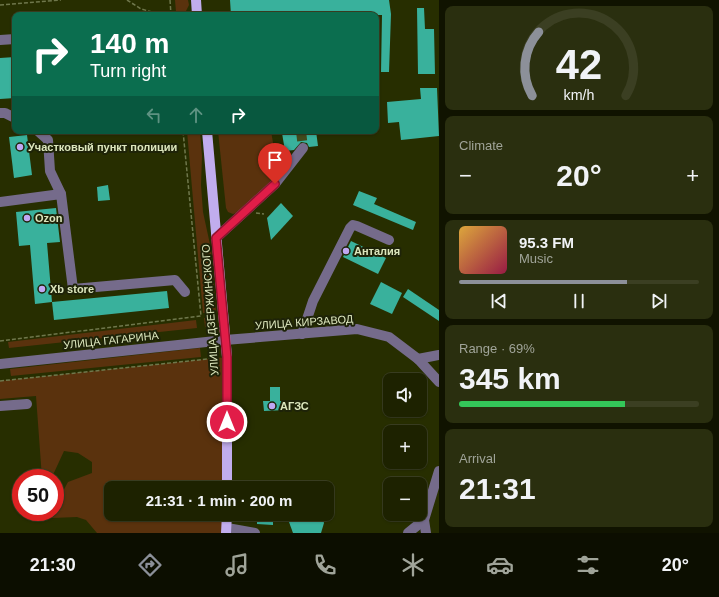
<!DOCTYPE html>
<html lang="en">
<head>
<meta charset="utf-8">
<style>
  :root { --surface:#1d2200; --page:#2a2f0f; --text:#f1f3f6; --muted:#a0a499; --line:#3b3f22; --accent:#8c9099 }
  body { margin:0; font-family:Helvetica,sans-serif; background:var(--page); color:var(--text); height:100vh; display:flex; flex-direction:column; font-size:15px; white-space:nowrap }
  * { box-sizing:border-box; margin:0 }
  p { font-size:13px; color:var(--muted) }
  .icon { flex:none; width:22px; height:22px; fill:none; stroke:currentColor; stroke-width:2; stroke-linecap:round; stroke-linejoin:round }
  .map { position:relative; flex:1; overflow:hidden }
  .sheet { display:flex; flex-direction:column; gap:6px; padding:6px; background:#101300; width:280px }
  .sheet>* { flex:none }
  .hud { position:absolute; left:12px; top:12px; width:367px; height:122px; border-radius:8px; box-shadow:0 1px 3px #0004,0 0 0 1px var(--line); background:#0b6e4f; color:#fff; overflow:hidden }
  .fabs { position:absolute; left:383px; top:373px; display:grid; gap:8px }
  .fabs a { display:grid; place-items:center; width:44px; height:44px; border-radius:8px; background:var(--surface); box-shadow:0 1px 3px #0004,0 0 0 1px var(--line); font-size:20px }
  .speed { position:absolute; left:12px; top:469px; display:flex; gap:8px; font-size:20px; font-weight:700; text-align:center }
  .speed>* { display:grid; place-content:center; width:52px; height:52px; border-radius:50%; background:var(--surface); box-shadow:0 1px 3px #0004,0 0 0 1px var(--line); line-height:1 }
  .speed .limit { border:6px solid #d22; background:#fff; color:#111 }
  .pin { position:absolute; display:grid; place-items:center; width:34px; height:34px; color:#fff; margin:-41px -17px; border-radius:50% 50% 50% 0; rotate:-45deg; box-shadow:0 0 4px #0007 }
  .pin .icon { rotate:45deg }
  .me { position:absolute; width:44px; margin:-22px; rotate:0deg; stroke-linejoin:round; filter:drop-shadow(0 0 3px #0008) }
  .turn { display:flex; align-items:center; gap:14px; height:84px; padding:0 12px; font-size:18px }
  .turn .icon { width:52px; height:52px; stroke-width:2.5 }
  .turn b { display:block; font-size:28px; line-height:34px }
  .lanes { display:flex; align-items:center; height:38px; padding:0 12px; background:#0003; justify-content:center; gap:20px; direction:ltr }
  .lanes .off { opacity:.35 }
  .big { font-size:30px; font-weight:700; line-height:1.1 }
  .sheet .card { flex:1; display:flex; flex-direction:column; justify-content:center; gap:6px; min-width:0; padding:0 14px; border-radius:8px; background:var(--page) }
  .sheet .dial { align-items:center; gap:0 }
  .dial svg { height:104px; overflow:visible; fill:none; stroke:var(--line); stroke-width:7; stroke-linecap:round; text-anchor:middle }
  .dial text { fill:var(--text); stroke:none }
  .song { display:flex; align-items:center; gap:12px }
  .cover { width:48px; height:48px; border-radius:6px; background:linear-gradient(135deg,hsl(40 70% 55%),hsl(340 70% 35%)) }
  .played { height:4px; border-radius:2px; background:linear-gradient(90deg,var(--accent) 70%,var(--line) 70%) }
  .keys { display:flex; justify-content:space-around; direction:ltr }
  .heat { display:flex; justify-content:space-between; align-items:center; font-size:22px; direction:ltr }
  .charge { height:6px; border-radius:3px; background:linear-gradient(90deg,#34c759 69%,var(--line) 0) }
  .trip { position:absolute; left:104px; top:481px; width:230px; height:40px; border-radius:8px; background:var(--surface); box-shadow:0 1px 3px #0004,0 0 0 1px var(--line); font-weight:700; line-height:40px; text-align:center }
  .menu { display:flex; height:64px; justify-content:space-around; align-items:center; background:#0c0e00; color:var(--muted) }
  .menu .icon { width:28px; height:28px }
  .menu .on { color:var(--accent) }
  .menu b { font-size:18px; color:var(--text) }
  main { display:flex; flex:1; min-height:0 }
  .map>svg:first-child { display:block }
  .green { fill:#5a320d }
  .building { fill:#39b19c }
  .lines { fill:none; stroke-linecap:round; stroke-linejoin:round }
  .minor-tunnel { stroke:#424a1c; stroke-width:10; stroke-dasharray:10 5; stroke-linecap:butt }
  .path { stroke:#6f774b; stroke-width:1.5; stroke-dasharray:4 2; stroke-linecap:butt }
  .minor { stroke:#756b8b; stroke-width:10 }
  .major { stroke:#c1adee; stroke-width:10 }
  .route-casing { stroke:#92132f; stroke-width:10 }
  .route { stroke:#e11d48; stroke-width:7 }
  .poi-dot { fill:#c0a8f3; stroke:#1e2308; stroke-width:1.5 }
  .labels { text-anchor:middle; dominant-baseline:central; stroke-width:4; stroke-linejoin:round; paint-order:stroke }
  .poi-label { font-size:11px; font-weight:bold; fill:#dce6bd; stroke:#1e2308; text-anchor:start }
  .street-label { font-size:11px; fill:#dce6bd; stroke:#1e2308 }
</style>
</head>
<body>
<main>
<div class="map">
<svg width="439" height="533" viewBox="0 0 439 533">
  <rect width="100%" height="100%" fill="#272e00"/>
  <g class="green">
    <path d="M175 0H188L189 5 186 11 176 12Z"/>
    <path d="M187 131H200L202 156 201 185 203 212 211 249 216 312 203 313Z"/>
    <path d="M218 131H271L278 172 275 177 239 212 233 214 228 212 226 208Z"/>
    <path d="M215 317 211 325 205 327 204 318Z"/>
    <path d="M196 320 197 328 9 348 8 342Z"/>
    <path d="M200 348 201 357 11 376 10 369Z"/>
    <path d="M227 357V488H111V514H227L226 533H97L86 520 77 517 52 518 45 512H55V499L61 495 68 482 92 473V462L78 453 64 451 52 477 42 478 36 396 0 399V381Z"/>
  </g>
  <g class="building">
    <path d="M230 0H389L391 14 389 72H381L382 15H231Z"/>
    <path d="M417 8H424L425 29H434L435 74H418Z"/>
    <path d="M15 57V98L0 99V58Z"/>
    <path d="M420 88H437L439 136 401 140 399 122 388 123 387 102 421 99Z"/>
    <path d="M292 131H316L318 146 309 147 307 143 301 142 294 150 285 151 282 133Z"/>
    <path d="M27 135 32 175 14 178 9 137Z"/>
    <path d="M108 185 110 200 98 201 97 187Z"/>
    <path d="M359 191 377 198 374 204 416 222 413 230 353 205Z"/>
    <path d="M281 203 293 216 271 240 267 218Z"/>
    <path d="M56 208 60 242 47 243 52 302 35 304 30 245 19 246 16 212Z"/>
    <path d="M351 241 386 258 378 274 343 257Z"/>
    <path d="M381 282 402 293 392 314 370 304Z"/>
    <path d="M408 289 439 310V321L403 297Z"/>
    <path d="M167 291 169 308 54 320 52 302Z"/>
    <path d="M270 387H280V401H285L286 410 264 411 263 401H270Z"/>
    <path d="M257 514H273V525L257 524Z"/>
    <path d="M291 514H322L324 523 321 533H293L289 522Z"/>
  </g>
  <g class="lines">
    <path class="minor-tunnel" d="M301 131 303 148"/>
    <g class="path">
      <path d="M127 0 141 9 164 15"/>
      <path d="M170 0 171 15"/>
      <path d="M0 5 61 0"/>
      <path d="M256 213 264 214"/>
      <path d="M0 341 201 316 183 131"/>
      <path d="M0 381 217 358"/>
    </g>
    <g class="minor">
      <path d="M0 40 15 39"/>
      <path d="M0 113H5L15 118"/>
      <path d="M38 131 48 140 50 171 61 194"/>
      <path d="M0 202 61 194 73 289 175 280 185 292"/>
      <path d="M216 238 275 184 303 148"/>
      <path d="M302 334 313 301 350 228 353 225 357 226 389 240"/>
      <path d="M418 359 439 355"/>
      <path d="M0 364 225 340 357 329 389 337 418 359 439 382"/>
      <path d="M0 406 27 404"/>
      <path d="M227 528 255 533"/>
      <path d="M408 533 424 520"/>
      <path d="M426 533 424 520 439 471"/>
    </g>
    <g class="major">
      <path d="M196 0 197 15"/>
      <path d="M207 131 227 357V488"/>
      <path d="M226 533 227 514"/>
    </g>
  </g>
  <g class="lines">
    <g class="route-casing">
      <path id="route" d="M227 422V357L216 238 275 184"/>
    </g>
    <use href="#route" class="route"/>
  </g>
  <g class="poi-dot">
    <circle cx="20" cy="147" r="4"/>
    <circle cx="27" cy="218" r="4"/>
    <circle cx="346" cy="251" r="4"/>
    <circle cx="42" cy="289" r="4"/>
    <circle cx="272" cy="406" r="4"/>
  </g>
  <g class="labels">
    <g class="poi-label">
      <text x="28" y="147">Участковый пункт полиции</text>
      <text x="35" y="218">Ozon</text>
      <text x="354" y="251">Анталия</text>
      <text x="50" y="289">Xb store</text>
      <text x="280" y="406">АГЗС</text>
    </g>
    <g class="street-label">
      <text transform="translate(210 310) rotate(-94)">УЛИЦА ДЗЕРЖИНСКОГО</text>
      <text transform="translate(304 322) rotate(-4)">УЛИЦА КИРЗАВОД</text>
      <text transform="translate(111 340) rotate(-6)">УЛИЦА ГАГАРИНА</text>
    </g>
  </g>
</svg>
<div class="fabs">
<a><svg class="icon" aria-label="sound" viewBox="0 0 24 24"><path d="M4 9h4l5-4v14l-5-4H4zM17 9q2 3 0 6"/></svg></a>
<a>+</a>
<a>−</a>
</div>
<div class="speed"><div class="limit">50</div></div>
<div class="pin" style="left:275px;top:184px;background:#d93025"><svg class="icon" aria-label="arrive" viewBox="0 0 24 24"><path d="M6 21V4h12l-3 4 3 4H6"/></svg></div>
<svg class="me" style="left:227px;top:422px" viewBox="-20 -20 40 40"><circle r="17" fill="#e11d48" stroke="#fff" stroke-width="3"/><path d="M0-11L8 9 0 5-8 9z" fill="#fff"/></svg>
<div class="trip">21:31 · 1 min · 200 m</div>
<div class="hud">
<div class="turn"><svg class="icon" aria-label="right" viewBox="0 0 24 24"><path d="M7 20v-9h11M14 6l5 5-5 5"/></svg><div><b>140 m</b>Turn right</div></div>
<div class="lanes"><svg class="icon off" aria-label="left" viewBox="0 0 24 24"><path d="M17 20v-9H6M10 6l-5 5 5 5"/></svg><svg class="icon off" aria-label="ahead" viewBox="0 0 24 24"><path d="M12 20V5M6 11l6-6 6 6"/></svg><svg class="icon" aria-label="right" viewBox="0 0 24 24"><path d="M7 20v-9h11M14 6l5 5-5 5"/></svg></div>
</div>
</div>
<section class="sheet">
<div class="card dial"><svg viewBox="0 0 100 80">
<path d="M14 69A42 42 0 1 1 86 69"/>
<path d="M14 69A42 42 0 0 1 19 20" stroke="#8c9099"/>
<text x="50" y="56" font-size="32" font-weight="700">42</text>
<text x="50" y="72" font-size="11">km/h</text>
</svg></div>
<div class="card"><p>Climate</p>
<div class="heat"><a>−</a><b class="big">20°</b><a>+</a></div>
</div>
<div class="card">
<div class="song"><i class="cover"></i><div><b>95.3 FM</b><p>Music</p></div></div>
<div class="played"></div>
<div class="keys"><svg class="icon" aria-label="previous" viewBox="0 0 24 24"><path d="M18 5L8 12l10 7zM5 5v14"/></svg><svg class="icon" aria-label="pause" viewBox="0 0 24 24"><path d="M8 5v14M16 5v14"/></svg><svg class="icon" aria-label="next" viewBox="0 0 24 24"><path d="M6 5l10 7-10 7zM19 5v14"/></svg></div>
</div>
<div class="card"><p>Range · 69%</p><b class="big">345 km</b><div class="charge"></div></div>
<div class="card"><p>Arrival</p><b class="big">21:31</b></div>
</section>
</main>
<nav class="menu">
<b>21:30</b>
<svg class="icon on" aria-label="directions" viewBox="0 0 24 24"><path d="M12 3l9 9-9 9-9-9zM9 14v-3h6M13 9l2 2-2 2"/></svg>
<svg class="icon" aria-label="music" viewBox="0 0 24 24"><path d="M9 18V5l10-2v13"/><circle cx="6" cy="18" r="3"/><circle cx="16" cy="16" r="3"/></svg>
<svg class="icon" aria-label="phone" viewBox="0 0 24 24"><path d="M5 4h4l2 5-3 2q2 4 5 5l2-3 5 2v4C11 20 4 13 5 4z"/></svg>
<svg class="icon" aria-label="climate" viewBox="0 0 24 24"><path d="M12 3v18M4 7l16 10M4 17L20 7"/></svg>
<svg class="icon" aria-label="car" viewBox="0 0 24 24"><path d="M5 17H2v-5l4-1 3-4h7l3 4 3 1v5h-3M9 17h6M6 11h13"/><circle cx="7" cy="17" r="2"/><circle cx="17" cy="17" r="2"/></svg>
<svg class="icon" aria-label="filters" viewBox="0 0 24 24"><path d="M4 7h16M4 17h16"/><circle cx="9" cy="7" r="2"/><circle cx="15" cy="17" r="2"/></svg>
<b>20°</b>
</nav>
</body>
</html>
